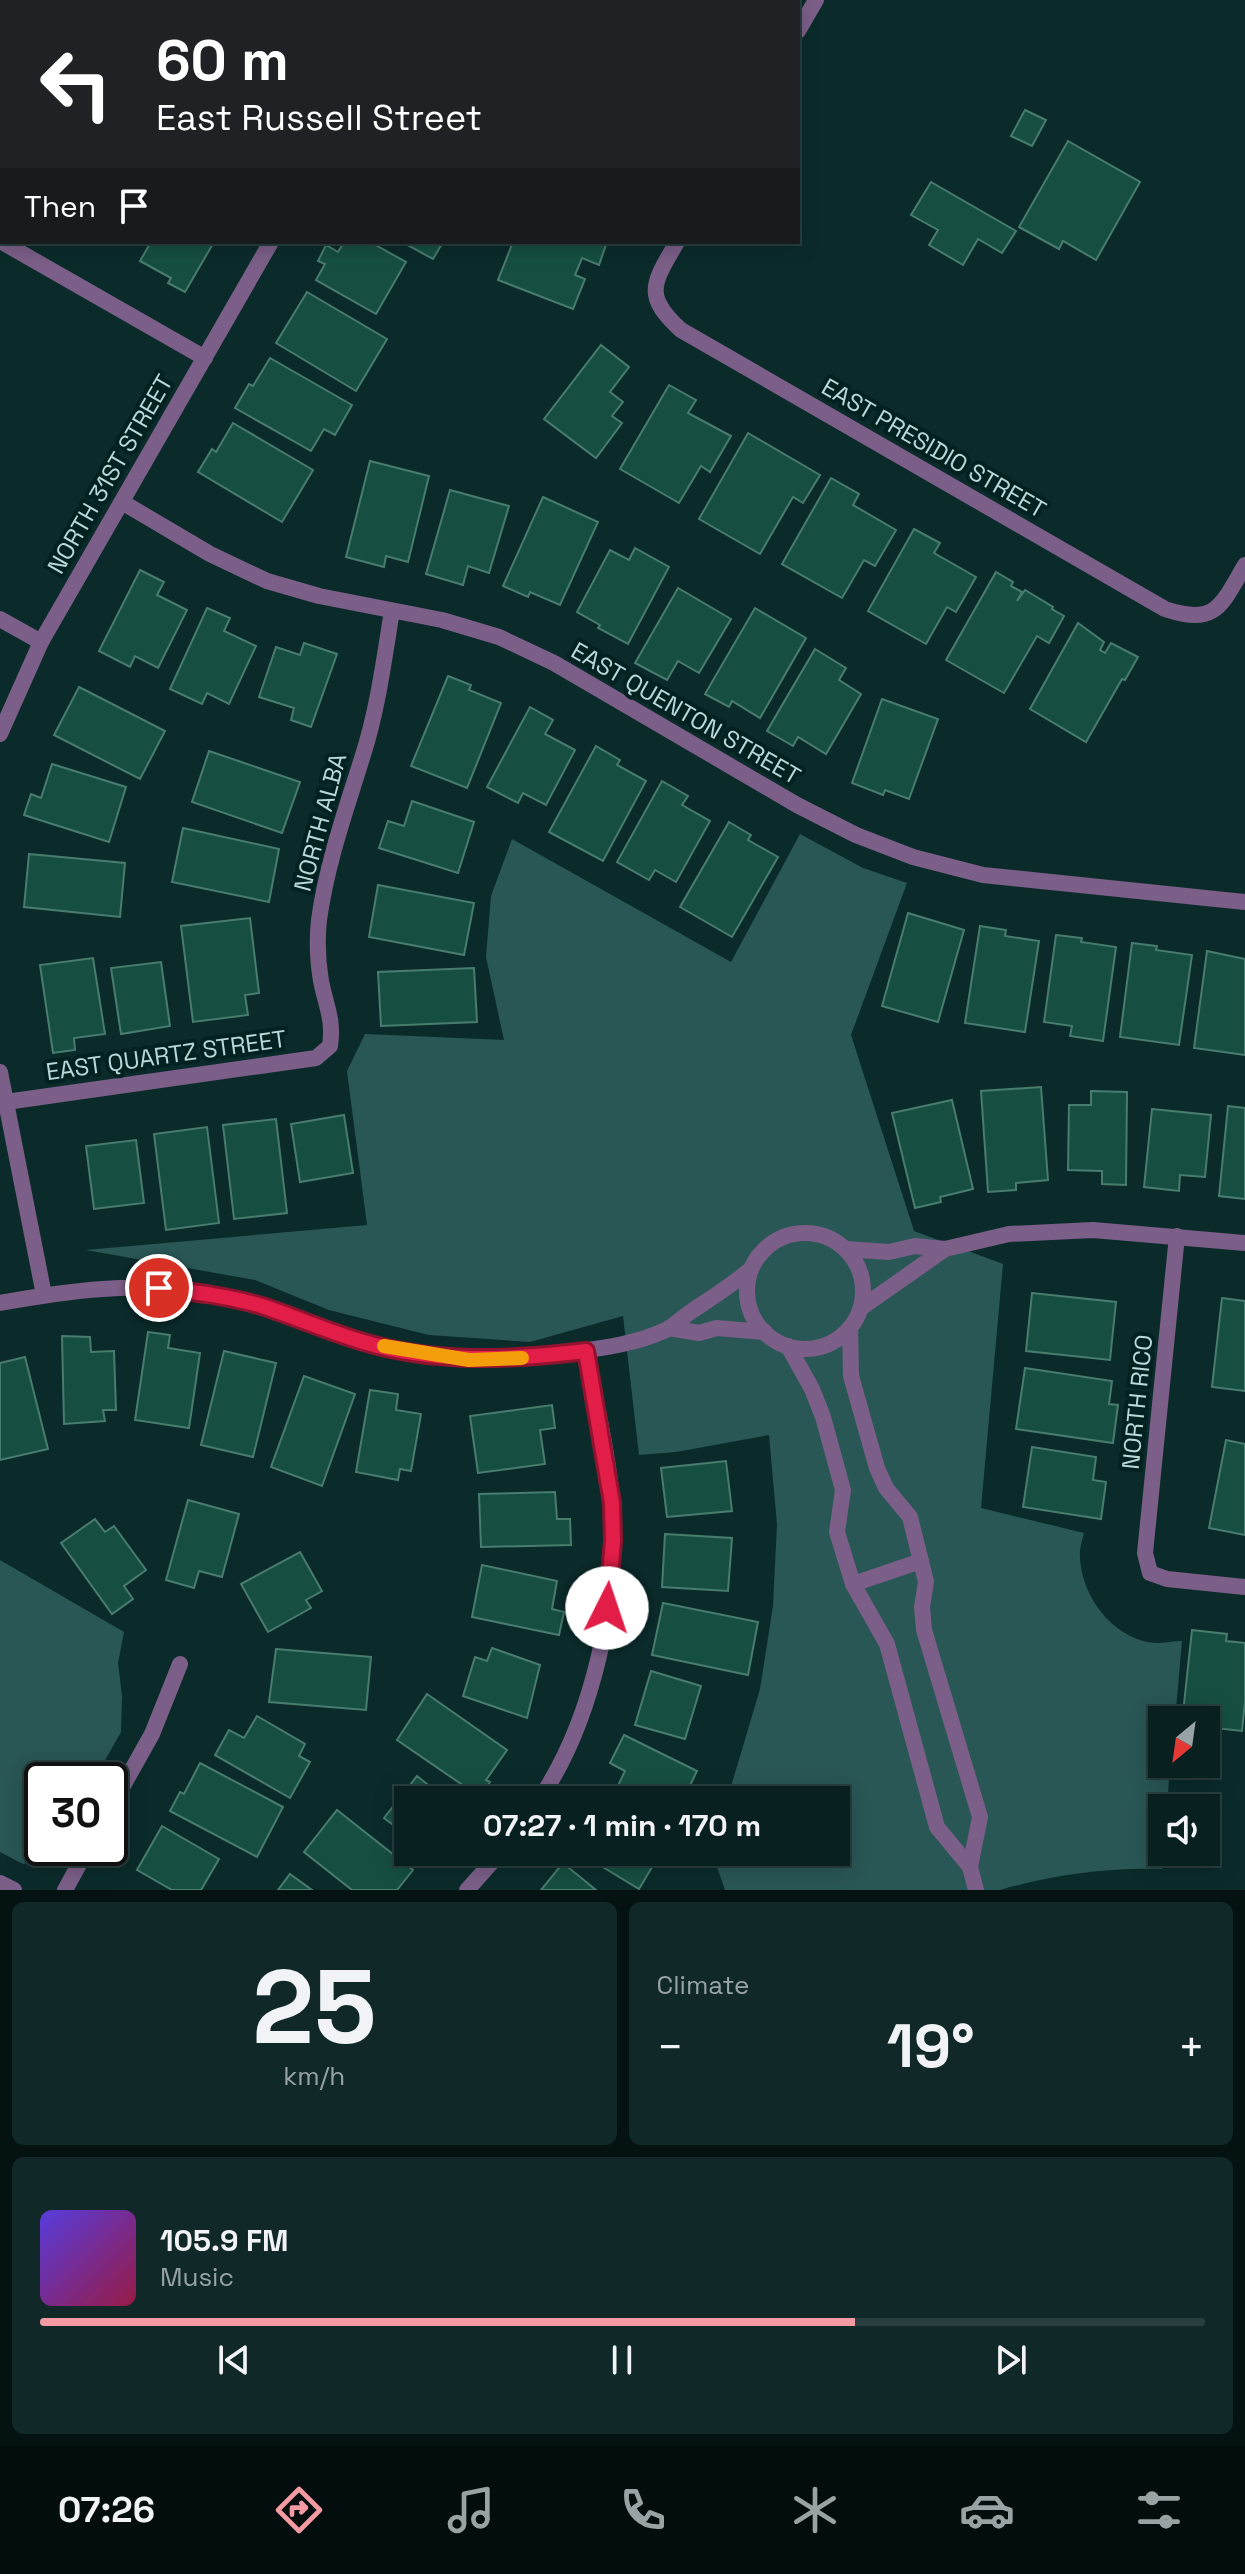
<!DOCTYPE html>
<html lang="en">
<head>
<meta charset="utf-8">
<style>
  :root { --surface:#082020; --page:#112829; --text:#f1f3f6; --muted:#98a3a5; --line:#293e3e; --accent:#f49aa2 }
  body { margin:0; font-family:"Space Grotesk",sans-serif; background:var(--page); color:var(--text); height:100vh; display:flex; flex-direction:column; font-size:30px; white-space:nowrap }
  * { box-sizing:border-box; margin:0 }
  p { font-size:26px; color:var(--muted) }
  .icon { flex:none; width:44px; height:44px; fill:none; stroke:currentColor; stroke-width:2; stroke-linecap:round; stroke-linejoin:round }
  .map { position:relative; height:1890px; overflow:hidden }
  .drawer { display:flex; flex-direction:column; gap:12px; padding:12px; background:#041212; flex:1 }
  .drawer>* { flex:none }
  .guide { position:absolute; left:0px; top:0px; width:800px; height:244px; box-shadow:0 4px 20px #0003,0 0 0 2px var(--line); background:#202124; color:#fff; overflow:hidden }
  .needle { width:52px; rotate:209deg }
  .fabs { position:absolute; left:1148px; top:1706px; display:grid; gap:16px }
  .fabs a { display:grid; place-items:center; width:72px; height:72px; border-radius:0px; background:var(--surface); box-shadow:0 4px 20px #0003,0 0 0 2px var(--line); font-size:40px }
  .speed { position:absolute; left:24px; top:1762px; display:flex; gap:16px; font-size:40px; font-weight:700; text-align:center }
  .speed>* { display:grid; place-content:center; width:104px; height:104px; border-radius:50%; background:var(--surface); box-shadow:0 4px 20px #0003,0 0 0 2px var(--line); line-height:1 }
  .speed .limit { border:4px solid #111; border-radius:12px; background:#fff; color:#111 }
  .pin { position:absolute; display:grid; place-items:center; width:68px; height:68px; color:#fff; margin:-34px; border:4px solid #fff; border-radius:50%; box-shadow:0 2px 8px #0007 }
  .me { position:absolute; width:88px; margin:-44px; rotate:4deg; stroke-linejoin:round; filter:drop-shadow(0 0 6px #0008) }
  .turn { display:flex; align-items:center; gap:28px; height:168px; padding:0 24px; font-size:36px }
  .turn .icon { width:104px; height:104px; stroke-width:2.5 }
  .turn b { display:block; font-size:56px; line-height:68px }
  .then { display:flex; align-items:center; height:76px; padding:0 24px; background:#0003; gap:16px; font-size:30px }
  .big { font-size:60px; font-weight:600; line-height:1.1 }
  .drawer .tile { flex:1; display:flex; flex-direction:column; justify-content:center; gap:12px; min-width:0; padding:0 28px; border-radius:12px; background:var(--page) }
  .drawer .dial { align-items:center; gap:0 }
  .dial b { font-size:104px; line-height:1 }
  .song { display:flex; align-items:center; gap:24px }
  .cover { width:96px; height:96px; border-radius:12px; background:linear-gradient(135deg,hsl(250 70% 55%),hsl(340 70% 35%)) }
  .played { height:8px; border-radius:4px; background:linear-gradient(90deg,var(--accent) 70%,var(--line) 70%) }
  .keys { display:flex; justify-content:space-around; direction:ltr }
  .heat { display:flex; justify-content:space-between; align-items:center; font-size:44px; direction:ltr }
  .drawer .tiles { flex:1; display:grid; gap:12px; grid-template-columns:1fr 1fr }
  .tile:last-child { grid-column:span 2 }
  .trip { position:absolute; left:394px; top:1786px; width:456px; height:80px; border-radius:0px; background:var(--surface); box-shadow:0 4px 20px #0003,0 0 0 2px var(--line); font-weight:600; line-height:80px; text-align:center }
  .tab-bar { display:flex; height:128px; justify-content:space-around; align-items:center; background:#030d0d; color:var(--muted) }
  .tab-bar .icon { width:56px; height:56px }
  .tab-bar .current { color:var(--accent) }
  .tab-bar b { font-size:36px; color:var(--text) }
  .map>svg:first-child { display:block }
  .green { fill:#295756 }
  .building { fill:#164f42; stroke:#487c6e; stroke-width:2 }
  .lines { fill:none; stroke-linecap:round; stroke-linejoin:round }
  .street { stroke:#7b5f88; stroke-width:16 }
  .route-casing { stroke:#92132f; stroke-width:20 }
  .route { stroke:#e11d48; stroke-width:14 }
  .slow { stroke:#f59e0b; stroke-width:14 }
  .labels { text-anchor:middle; dominant-baseline:central; stroke-width:8; stroke-linejoin:round; paint-order:stroke }
  .street-label { font-size:24px; fill:#bbd8d7; stroke:#022121 }
</style>
</head>
<body>
<div class="map">
<svg width="1245" height="1890" viewBox="0 0 1245 1890">
  <rect width="100%" height="100%" fill="#0b2b2b"/>
  <g class="green">
    <path d="M800 834 863 868 907 883 851 1035 914 1231 1003 1264 981 1508 1084 1533C1082 1541 1079 1550 1080 1558 1082 1598 1115 1641 1157 1643 1165 1643 1174 1641 1182 1641L1175 1720H1162V1764H1170L1167 1808H1162V1869C1107 1867 1052 1875 1000 1890H725L712 1852H836V1800H727L760 1689 773 1606 777 1524 769 1435 676 1452 639 1455 623 1316 530 1342 429 1335 329 1310 255 1280 86 1250 367 1225 347 1071 365 1034 504 1040 486 957 491 896 512 839 731 962Z"/>
    <path d="M0 1560 124 1632 118 1663 122 1696 121 1732 94 1780H42V1848H57L52 1858 23 1864 0 1852Z"/>
  </g>
  <g class="building">
    <path d="M468 0H555L559 2H467Z"/>
    <path d="M643 0H743L642 2Z"/>
    <path d="M1025 110 1046 120 1032 146 1011 136Z"/>
    <path d="M1068 141 1140 182 1096 260 1063 241 1059 249 1019 227Z"/>
    <path d="M931 182 1016 231 1002 253 978 239 963 265 929 245 938 230 911 215Z"/>
    <path d="M151 242H214L185 292 168 283 171 278 140 261Z"/>
    <path d="M344 242H370L406 262 376 314 316 280 325 264 318 261 326 245 338 252Z"/>
    <path d="M402 242H443L433 259Z"/>
    <path d="M513 242H607L599 265 582 258 575 275 585 279 573 309 498 280Z"/>
    <path d="M307 292 387 339 356 391 276 343Z"/>
    <path d="M601 345 629 367 610 392 623 402 612 416 622 423 596 458 544 419Z"/>
    <path d="M270 358 352 405 335 435 324 429 311 451 235 408 249 384 253 386Z"/>
    <path d="M669 385 696 400 688 413 731 436 710 472 701 466 679 503 620 469Z"/>
    <path d="M233 423 313 470 282 522 198 472 212 449 216 452Z"/>
    <path d="M748 433 820 475 803 503 793 497 760 554 699 519Z"/>
    <path d="M370 461 429 476 408 562 386 556 384 567 346 557Z"/>
    <path d="M831 478 859 494 853 505 896 530 875 566 864 560 842 598 782 564Z"/>
    <path d="M450 490 509 506 489 573 468 566 463 585 426 574Z"/>
    <path d="M543 497 598 522 560 605 530 592 528 597 503 586Z"/>
    <path d="M914 529 940 543 934 553 976 577 956 612 947 607 926 644 868 611Z"/>
    <path d="M635 548 669 567 628 644 598 628 600 625 577 612 610 550 629 560Z"/>
    <path d="M140 570 164 582 157 595 187 610 158 668 135 656 130 667 99 651Z"/>
    <path d="M996 572 1013 582 1011 586 1022 592 1017 601 1025 590 1053 607 1052 609 1064 616 1049 643 1037 636 1004 693 946 660Z"/>
    <path d="M678 588 731 619 699 673 678 661 667 680 635 663Z"/>
    <path d="M207 608 230 618 224 631 256 646 229 704 207 693 202 704 170 689Z"/>
    <path d="M755 608 806 638 760 718 732 701 729 707 705 694Z"/>
    <path d="M1078 623 1104 642 1100 650 1105 653 1111 643 1138 657 1125 680 1122 679 1086 742 1030 709Z"/>
    <path d="M304 643 337 654 311 727 291 720 294 708 259 697 276 647 300 655Z"/>
    <path d="M815 649 846 668 839 680 861 694 826 754 798 737 793 746 767 731Z"/>
    <path d="M448 676 471 685 469 690 501 703 467 788 411 766Z"/>
    <path d="M79 687 165 731 140 779 54 735Z"/>
    <path d="M882 699 938 719 909 799 885 790 883 795 852 783Z"/>
    <path d="M530 707 553 720 545 734 575 750 546 805 523 793 518 803 487 787Z"/>
    <path d="M596 746 620 760 617 765 646 781 603 861 549 832Z"/>
    <path d="M209 751 300 782 282 833 192 802Z"/>
    <path d="M52 764 126 787 109 842 24 815 31 794 41 798Z"/>
    <path d="M662 781 688 796 682 805 710 821 676 882 655 870 649 880 617 862Z"/>
    <path d="M412 801 474 822 458 873 379 848 388 821 404 826Z"/>
    <path d="M729 822 751 835 748 840 778 857 732 937 680 907Z"/>
    <path d="M183 828 279 849 269 902 172 882Z"/>
    <path d="M29 854 125 863 120 917 24 907Z"/>
    <path d="M378 885 474 903 464 955 369 937Z"/>
    <path d="M908 913 964 930 938 1022 882 1006Z"/>
    <path d="M250 918 259 993 245 995 248 1015 193 1022 181 926Z"/>
    <path d="M980 926 1006 930 1005 936 1039 941 1025 1032 965 1023Z"/>
    <path d="M1056 935 1082 938 1081 942 1116 947 1103 1041 1070 1036 1072 1026 1044 1022Z"/>
    <path d="M1132 943 1157 946 1156 950 1192 955 1179 1045 1120 1037Z"/>
    <path d="M1207 951 1245 959V1055L1194 1048Z"/>
    <path d="M93 958 105 1034 74 1038 75 1050 53 1053 40 965Z"/>
    <path d="M161 962 170 1026 121 1034 111 968Z"/>
    <path d="M474 968 477 1022 381 1026 378 972Z"/>
    <path d="M1041 1087 1048 1180 1016 1183V1190L988 1192 981 1091Z"/>
    <path d="M1091 1091 1127 1092 1126 1185 1102 1184V1171L1068 1170 1069 1105H1091Z"/>
    <path d="M952 1100 973 1189 940 1197 941 1202 915 1208 892 1113Z"/>
    <path d="M1228 1106 1245 1108V1199L1219 1196Z"/>
    <path d="M1152 1109 1211 1115 1205 1177 1180 1175 1179 1191 1144 1187Z"/>
    <path d="M344 1115 353 1173 300 1182 291 1124Z"/>
    <path d="M276 1119 287 1213 234 1219 223 1125Z"/>
    <path d="M207 1127 219 1223 166 1230 154 1134Z"/>
    <path d="M136 1140 144 1203 94 1209 86 1146Z"/>
    <path d="M1032 1293 1116 1302 1110 1360 1026 1351Z"/>
    <path d="M1222 1298 1245 1301V1391L1212 1387Z"/>
    <path d="M148 1332 170 1335 168 1348 200 1353 189 1428 135 1420Z"/>
    <path d="M62 1336 90 1337 91 1352 114 1351 116 1410H103L105 1421 64 1424Z"/>
    <path d="M224 1351 276 1363 253 1457 201 1445Z"/>
    <path d="M25 1357 48 1449 0 1460V1363Z"/>
    <path d="M1025 1368 1112 1381 1109 1404 1118 1405 1113 1443 1016 1429Z"/>
    <path d="M304 1376 355 1394 322 1486 271 1467Z"/>
    <path d="M370 1390 398 1394 396 1410 421 1414 411 1471 400 1469 398 1480 356 1472Z"/>
    <path d="M552 1405 555 1428 540 1430 545 1464 478 1473 470 1416Z"/>
    <path d="M1226 1440 1245 1444V1535L1209 1528Z"/>
    <path d="M1032 1447 1096 1457 1093 1480 1106 1482 1101 1519 1023 1507Z"/>
    <path d="M726 1461 732 1511 667 1517 661 1468Z"/>
    <path d="M555 1492 557 1519H570L571 1545 481 1547 479 1494Z"/>
    <path d="M188 1500 239 1514 222 1577 199 1571 194 1588 166 1580Z"/>
    <path d="M95 1519 105 1532 114 1526 146 1570 124 1586 133 1599 112 1614 61 1543Z"/>
    <path d="M665 1534 732 1538 728 1591 662 1587Z"/>
    <path d="M300 1552 322 1591 306 1600 311 1608 268 1632 241 1584Z"/>
    <path d="M482 1565 557 1581 552 1609 564 1612 559 1635 472 1617Z"/>
    <path d="M663 1603 758 1622 748 1675 652 1655Z"/>
    <path d="M1192 1630 1227 1634 1226 1641 1245 1643V1701L1242 1731 1206 1727V1720H1201L1202 1714 1183 1713Z"/>
    <path d="M492 1648 540 1665 527 1718 463 1696 475 1657 487 1661Z"/>
    <path d="M276 1649 371 1657 366 1710 269 1702Z"/>
    <path d="M651 1671 701 1686 685 1739 635 1725Z"/>
    <path d="M427 1694 507 1750 486 1780 490 1782 480 1797 397 1740Z"/>
    <path d="M257 1716 305 1744 299 1756 310 1762 290 1798 215 1755 229 1730 244 1738Z"/>
    <path d="M624 1735 697 1771 683 1800H632L615 1792 625 1771 610 1763Z"/>
    <path d="M200 1763 283 1807 257 1857 170 1811 180 1792 184 1794Z"/>
    <path d="M417 1776 447 1800H408V1836L384 1818Z"/>
    <path d="M337 1810 413 1870 397 1890H352L304 1852Z"/>
    <path d="M162 1826 219 1859 201 1890H172L137 1870Z"/>
    <path d="M578 1852H661L639 1889Z"/>
    <path d="M563 1863 596 1890H541Z"/>
    <path d="M290 1874 312 1890H278Z"/>
  </g>
  <g class="lines">
    <g class="street">
      <path d="M248 0 251 2"/>
      <path d="M409 2 410 0"/>
      <path d="M798 31 816 0"/>
      <path d="M2 242 205 358"/>
      <path d="M677 242C654 282 642 295 681 330L1165 609C1216 626 1221 606 1245 565"/>
      <path d="M122 502 210 554 267 581 319 596 442 620 499 637 554 663 797 805 856 835 913 857 983 875 1245 902"/>
      <path d="M0 619 41 642"/>
      <path d="M0 734 41 642 271 242"/>
      <path d="M0 1072 44 1295"/>
      <path d="M6 1102 316 1058 330 1046C334 1020 326 1006 321 981 318 963 317 938 319 920 327 862 346 810 363 755 378 708 384 659 392 611"/>
      <circle cx="805" cy="1291" r="58"/>
      <path d="M1177 1236 1145 1553 1150 1573 1167 1579 1245 1587"/>
      <path d="M846 1249 889 1252 915 1246 945 1249 1009 1234 1093 1230 1245 1243"/>
      <path d="M0 1303C72 1290 133 1282 205 1293 260 1302 309 1327 362 1342 432 1361 502 1361 573 1352 605 1348 639 1343 668 1329 676 1324 684 1316 692 1311 713 1297 732 1285 751 1269"/>
      <path d="M861 1308 945 1249"/>
      <path d="M669 1328 699 1333 717 1328 765 1332"/>
      <path d="M850 1328 851 1376 877 1468 886 1488 910 1517 926 1582 922 1607 924 1630 980 1817 970 1867"/>
      <path d="M788 1346 812 1389 823 1417 843 1490 837 1532 853 1584 887 1644 937 1827 970 1867 976 1890"/>
      <path d="M853 1584 921 1561"/>
      <path d="M539 1800C593 1721 620 1597 612 1501 608 1451 595 1400 586 1351"/>
      <path d="M110 1809 152 1734 180 1664"/>
      <path d="M0 1883 14 1890"/>
      <path d="M65 1890 88 1848"/>
      <path d="M467 1890 501 1852"/>
    </g>
  </g>
  <g class="lines">
    <g class="route-casing">
      <path id="route" d="M159 1288C194 1292 228 1296 262 1306 295 1317 327 1331 360 1341 435 1364 510 1360 586 1351L612 1503 613 1541 607 1608"/>
    </g>
    <use href="#route" class="route"/>
    <path class="slow" d="M384 1346 469 1360 522 1358"/>
  </g>
  <g class="labels">
    <g class="street-label">
      <text transform="translate(934 448) rotate(30)">EAST PRESIDIO STREET</text>
      <text transform="translate(110 474) rotate(-60)">NORTH 31ST STREET</text>
      <text transform="translate(686 713) rotate(30)">EAST QUENTON STREET</text>
      <text transform="translate(320 822) rotate(-75)">NORTH ALBA</text>
      <text transform="translate(166 1055) rotate(-8)">EAST QUARTZ STREET</text>
      <text transform="translate(1137 1402) rotate(-84)">NORTH RICO</text>
    </g>
  </g>
</svg>
<div class="fabs">
<a><svg class="needle" viewBox="-14 -14 28 28"><path d="M0-13l5 13h-10z" fill="#e53935"/><path d="M0 13l5-13h-10z" fill="#98a3a5"/></svg></a>
<a><svg class="icon" aria-label="sound" viewBox="0 0 24 24"><path d="M4 9h4l5-4v14l-5-4H4zM17 9q2 3 0 6"/></svg></a>
</div>
<div class="speed"><div class="limit">30</div></div>
<div class="pin" style="left:159px;top:1288px;background:#d93025"><svg class="icon" aria-label="arrive" viewBox="0 0 24 24"><path d="M6 21V4h12l-3 4 3 4H6"/></svg></div>
<svg class="me" style="left:607px;top:1608px" viewBox="-20 -20 40 40"><circle r="19" fill="#fff"/><path d="M0-13L10 11 0 6-10 11z" fill="#e11d48"/></svg>
<div class="trip">07:27 · 1 min · 170 m</div>
<div class="guide">
<div class="turn"><svg class="icon" aria-label="left" viewBox="0 0 24 24"><path d="M17 20v-9H6M10 6l-5 5 5 5"/></svg><div><b>60 m</b>East Russell Street</div></div>
<div class="then">Then<svg class="icon" aria-label="arrive" viewBox="0 0 24 24"><path d="M6 21V4h12l-3 4 3 4H6"/></svg></div>
</div>
</div>
<section class="drawer">
<div class="tiles">
<div class="tile dial"><b>25</b><p>km/h</p></div>
<div class="tile"><p>Climate</p>
<div class="heat"><a>−</a><b class="big">19°</b><a>+</a></div>
</div>
<div class="tile">
<div class="song"><i class="cover"></i><div><b>105.9 FM</b><p>Music</p></div></div>
<div class="played"></div>
<div class="keys"><svg class="icon" aria-label="previous" viewBox="0 0 24 24"><path d="M18 5L8 12l10 7zM5 5v14"/></svg><svg class="icon" aria-label="pause" viewBox="0 0 24 24"><path d="M8 5v14M16 5v14"/></svg><svg class="icon" aria-label="next" viewBox="0 0 24 24"><path d="M6 5l10 7-10 7zM19 5v14"/></svg></div>
</div>
</div>
</section>
<nav class="tab-bar">
<b>07:26</b>
<svg class="icon current" aria-label="directions" viewBox="0 0 24 24"><path d="M12 3l9 9-9 9-9-9zM9 14v-3h6M13 9l2 2-2 2"/></svg>
<svg class="icon" aria-label="music" viewBox="0 0 24 24"><path d="M9 18V5l10-2v13"/><circle cx="6" cy="18" r="3"/><circle cx="16" cy="16" r="3"/></svg>
<svg class="icon" aria-label="phone" viewBox="0 0 24 24"><path d="M5 4h4l2 5-3 2q2 4 5 5l2-3 5 2v4C11 20 4 13 5 4z"/></svg>
<svg class="icon" aria-label="climate" viewBox="0 0 24 24"><path d="M12 3v18M4 7l16 10M4 17L20 7"/></svg>
<svg class="icon" aria-label="car" viewBox="0 0 24 24"><path d="M5 17H2v-5l4-1 3-4h7l3 4 3 1v5h-3M9 17h6M6 11h13"/><circle cx="7" cy="17" r="2"/><circle cx="17" cy="17" r="2"/></svg>
<svg class="icon" aria-label="filters" viewBox="0 0 24 24"><path d="M4 7h16M4 17h16"/><circle cx="9" cy="7" r="2"/><circle cx="15" cy="17" r="2"/></svg>
</nav>
</body>
</html>
